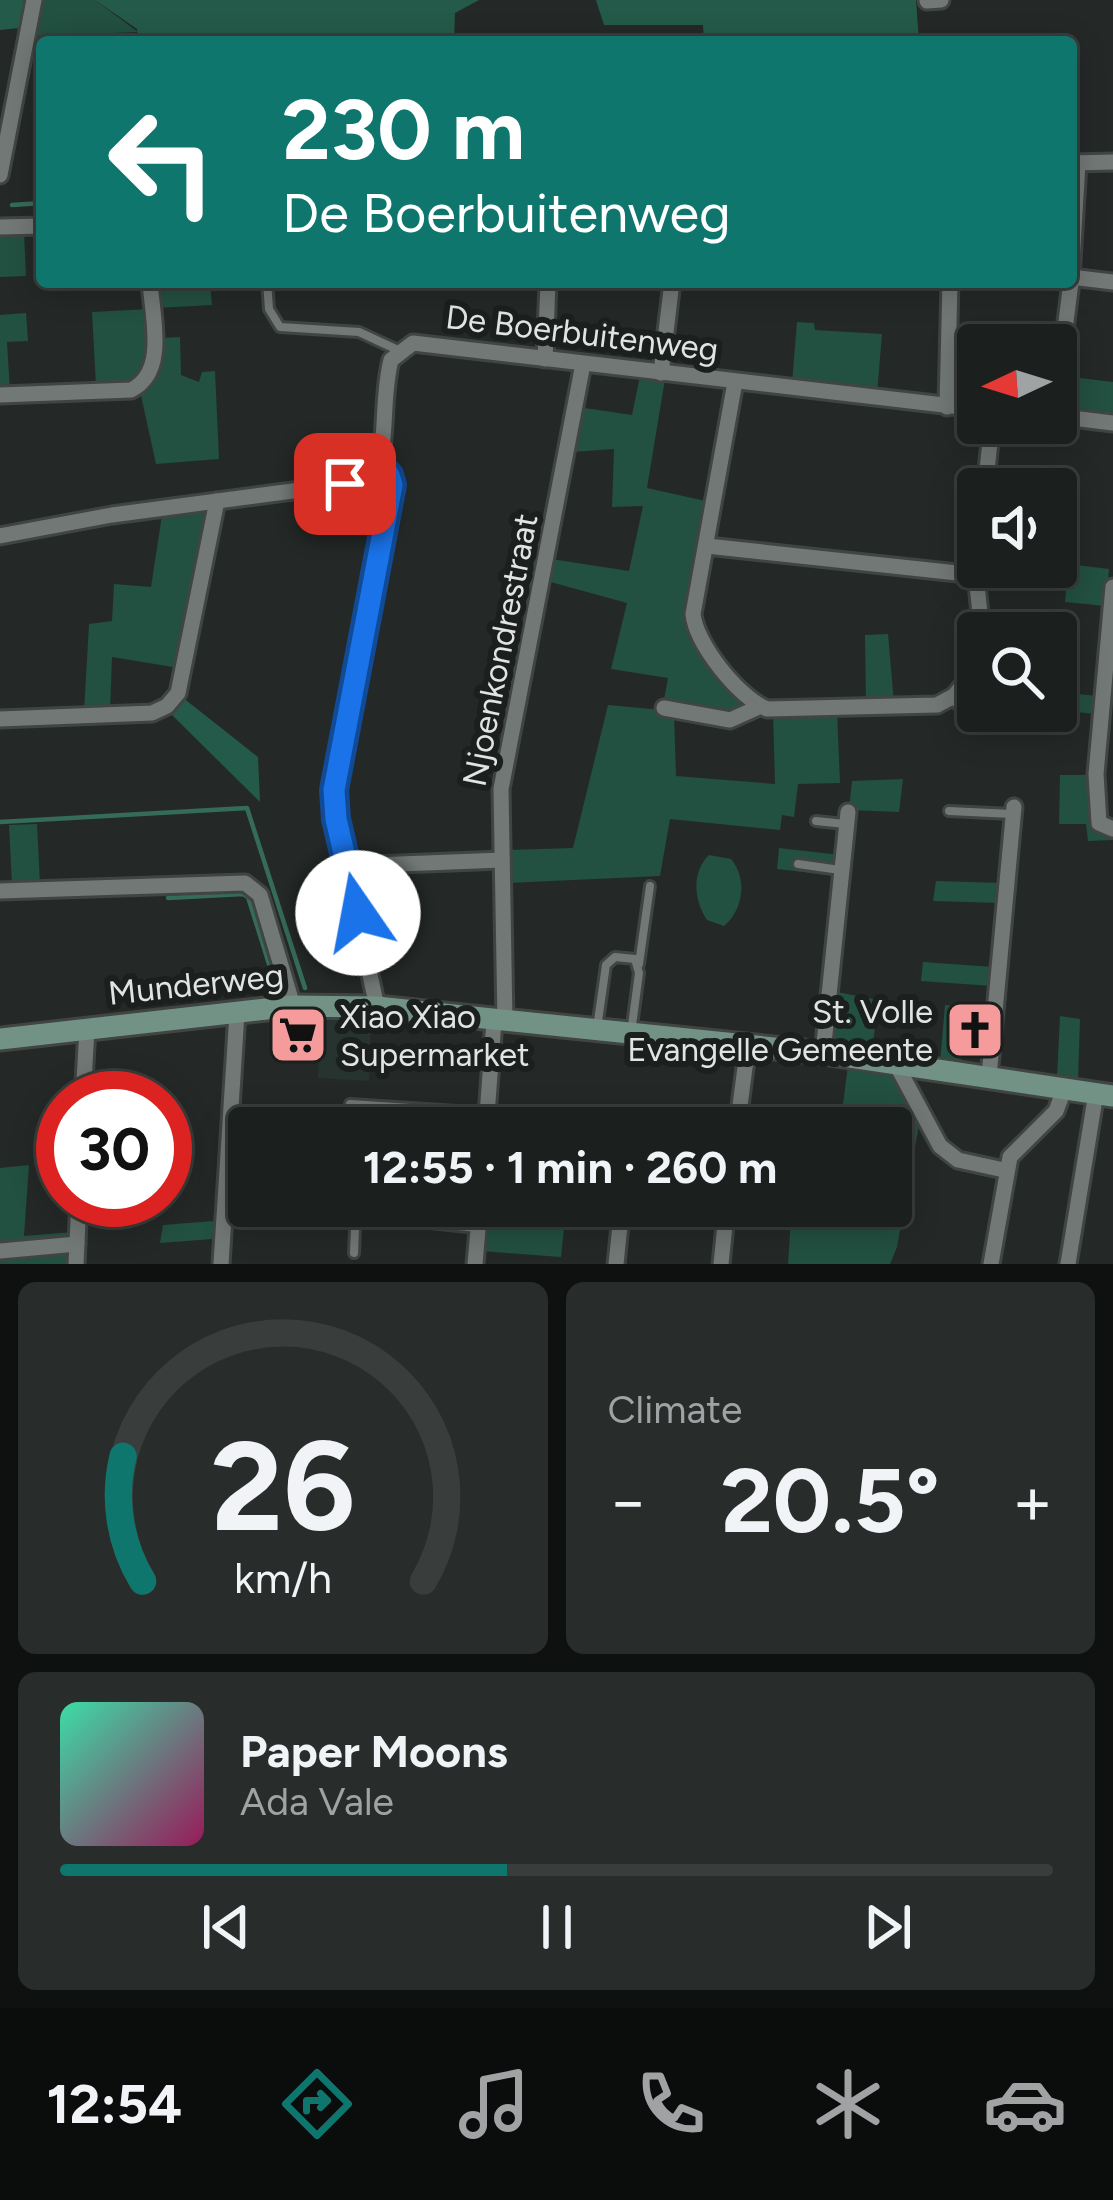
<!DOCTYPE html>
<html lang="en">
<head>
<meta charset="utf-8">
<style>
  :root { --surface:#1b1f1d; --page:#282c2a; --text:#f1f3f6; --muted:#a0a2a4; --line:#393d3b; --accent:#0f766e }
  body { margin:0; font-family:Figtree,sans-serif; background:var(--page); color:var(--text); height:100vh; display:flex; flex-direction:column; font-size:45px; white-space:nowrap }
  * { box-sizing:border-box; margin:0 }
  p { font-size:39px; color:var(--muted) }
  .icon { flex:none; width:66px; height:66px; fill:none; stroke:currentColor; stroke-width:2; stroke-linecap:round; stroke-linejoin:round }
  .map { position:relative; height:1264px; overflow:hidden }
  .drawer { display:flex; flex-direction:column; gap:18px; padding:18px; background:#0f1110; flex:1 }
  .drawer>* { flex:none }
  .guide { position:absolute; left:36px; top:36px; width:1041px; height:252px; border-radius:12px; box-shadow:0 6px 30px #0003,0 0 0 3px var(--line); background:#0f766e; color:#fff; overflow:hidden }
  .needle { width:78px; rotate:266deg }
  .controls { position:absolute; left:957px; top:324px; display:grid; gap:24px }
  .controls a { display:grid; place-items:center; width:120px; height:120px; border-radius:12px; background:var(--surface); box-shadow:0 6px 30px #0003,0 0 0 3px var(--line); font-size:60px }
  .speed { position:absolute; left:36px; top:1071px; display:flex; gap:24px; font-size:60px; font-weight:700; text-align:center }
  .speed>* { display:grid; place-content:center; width:156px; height:156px; border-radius:50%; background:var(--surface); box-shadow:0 6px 30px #0003,0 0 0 3px var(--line); line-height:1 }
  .speed .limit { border:18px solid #d22; background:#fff; color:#111 }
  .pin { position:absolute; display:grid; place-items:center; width:102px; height:102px; color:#fff; margin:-51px; border-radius:24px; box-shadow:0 6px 18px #0006 }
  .me { position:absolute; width:132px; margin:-66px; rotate:348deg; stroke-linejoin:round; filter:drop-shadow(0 0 9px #0008) }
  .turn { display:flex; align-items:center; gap:42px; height:252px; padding:0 48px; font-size:54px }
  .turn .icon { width:156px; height:156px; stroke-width:2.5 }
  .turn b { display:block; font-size:84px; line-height:102px }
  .big { font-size:90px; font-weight:700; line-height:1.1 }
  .drawer .tile { flex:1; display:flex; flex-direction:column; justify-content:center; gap:18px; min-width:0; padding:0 42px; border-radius:18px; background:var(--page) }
  .drawer .dial { align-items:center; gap:0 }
  .dial svg { height:312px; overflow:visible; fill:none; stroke:var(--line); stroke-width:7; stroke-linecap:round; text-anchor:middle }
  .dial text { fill:var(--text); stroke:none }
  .song { display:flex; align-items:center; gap:36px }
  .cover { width:144px; height:144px; border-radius:18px; background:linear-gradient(135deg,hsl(160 70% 55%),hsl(330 70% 35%)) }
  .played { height:12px; border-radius:6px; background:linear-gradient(90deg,var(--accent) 45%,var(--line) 45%) }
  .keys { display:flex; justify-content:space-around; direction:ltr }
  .heat { display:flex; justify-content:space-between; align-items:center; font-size:66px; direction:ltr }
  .drawer .tiles { flex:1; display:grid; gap:18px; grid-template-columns:1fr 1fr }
  .tile:last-child { grid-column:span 2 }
  .trip { position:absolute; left:228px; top:1107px; width:684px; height:120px; border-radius:12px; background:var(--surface); box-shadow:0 6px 30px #0003,0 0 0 3px var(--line); font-weight:700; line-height:120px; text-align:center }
  .dock { display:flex; height:192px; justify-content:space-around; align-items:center; background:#0b0c0c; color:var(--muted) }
  .dock .icon { width:84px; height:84px }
  .dock .selected { color:var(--accent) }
  .dock b { font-size:54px; color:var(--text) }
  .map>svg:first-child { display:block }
  .built { fill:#27332e }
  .green { fill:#225041 }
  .forest { fill:#245a49 }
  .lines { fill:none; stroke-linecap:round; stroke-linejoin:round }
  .stream { stroke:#356b59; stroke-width:4.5 }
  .lane-casing { stroke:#404443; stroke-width:14 }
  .street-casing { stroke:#404443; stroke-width:21 }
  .secondary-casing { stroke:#404443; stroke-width:27 }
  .lane { stroke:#727875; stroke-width:8 }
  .street { stroke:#727875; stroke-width:15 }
  .secondary { stroke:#729286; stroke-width:21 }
  .route-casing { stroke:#114b97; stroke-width:30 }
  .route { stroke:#1a73e8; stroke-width:21 }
  .labels { text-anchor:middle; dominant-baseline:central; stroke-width:12; stroke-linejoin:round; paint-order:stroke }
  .street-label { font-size:33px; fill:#e1e4e3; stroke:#1b1f1d }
  .poi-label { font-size:33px; fill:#e1e4e3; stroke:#1b1f1d; text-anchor:end }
</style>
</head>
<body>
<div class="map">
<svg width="1113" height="1264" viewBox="0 0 1113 1264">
  <rect width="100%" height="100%" fill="#242927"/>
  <path class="built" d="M320 1010 371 1013 369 1081 318 1078Z"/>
  <g class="green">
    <path d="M40 0H95L138 32 33 36Z"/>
    <path d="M24 231 26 276 0 277V232Z"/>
    <path d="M155 282H210L212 305 157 308Z"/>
    <path d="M149 309 150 363 133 384 96 386 92 312Z"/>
    <path d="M26 313 28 341 7 342 10 392H0V315Z"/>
    <path d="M797 322 814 323 815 330 882 334 877 394 792 383Z"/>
    <path d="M180 337 181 375 199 382 202 372 215 371 219 459 156 464 140 391 159 367 160 338Z"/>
    <path d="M640 376 665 379 647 488 710 502 687 626 696 645 747 706 727 719 674 713 676 776 775 784 773 712 837 711 840 783 798 784 794 817 782 815 780 830 670 819 660 876 508 883 507 850 573 848 608 705 662 710 668 678 611 669 627 603 547 581 551 559 629 571 643 506 612 507 614 449 572 452 578 407 632 415Z"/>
    <path d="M1063 376 1113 382V418L1067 413 1060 400Z"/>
    <path d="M1056 496 1074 498 1068 564 1109 569 1106 606 1065 602 1067 581 1030 578 1031 567H1056Z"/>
    <path d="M205 511 209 518 179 668 112 657 110 711 84 712 89 624 112 621 114 584 151 587 162 515Z"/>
    <path d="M888 634 894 703 866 704 865 635Z"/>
    <path d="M1059 692 1097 696 1095 714 1057 710Z"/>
    <path d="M1060 775H1093L1092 809 1113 833V840L1088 841 1086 824H1059Z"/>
    <path d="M903 779 899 812 849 810 852 781Z"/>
    <path d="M37 824 40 884 12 885 9 825Z"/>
    <path d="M779 848 840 855 838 876 777 869Z"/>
    <path d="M709 855 731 859C748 879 743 910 724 926L707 920C694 901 691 872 709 855Z"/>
    <path d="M936 881 1003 883 1000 903 933 901Z"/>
    <path d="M923 962 993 967 992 986 921 981Z"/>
    <path d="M832 991 878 1000 872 1053 833 1049 828 1039Z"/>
    <path d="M945 1005 965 1007 961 1065 940 1063Z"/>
    <path d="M1060 1016 1080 1019 1078 1080 1057 1077Z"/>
    <path d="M848 1065 894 1070 921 1114 897 1247 890 1264H788L791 1217 733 1210 734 1206H891V1128H840Z"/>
    <path d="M29 1165 24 1236 74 1232 72 1264H0V1168Z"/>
    <path d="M214 1221 212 1239 160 1243 163 1225Z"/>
    <path d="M485 1222 564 1228 561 1257 482 1251Z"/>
  </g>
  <g class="forest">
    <path d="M0 0H26L19 28 0 30Z"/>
    <path d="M95 0H479L455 13 454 42H139L137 29Z"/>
    <path d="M596 0H916L919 42H704L703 25H604Z"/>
    <path d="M182 697 258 757 260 802 172 715Z"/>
  </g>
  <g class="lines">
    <g class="stream">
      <path d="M12 205 42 203"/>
      <path d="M0 822 247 808 305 988"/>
      <path d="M168 898 243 894 248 897 270 967"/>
    </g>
    <g class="lane-casing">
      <g id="lane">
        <path d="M267 282 269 309 280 327 359 332 400 351"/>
        <path d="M949 811 1012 814"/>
        <path d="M816 821 845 824"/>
        <path d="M798 864 840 870"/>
        <path d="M639 964 650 886"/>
        <path d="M597 1028 606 965 615 957 635 959 639 973 631 1033"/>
        <path d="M350 1104 486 1113"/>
        <path d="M356 1215 477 1228"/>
        <path d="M354 1253 356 1206"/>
      </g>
    </g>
    <g class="street-casing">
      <g id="street">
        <path d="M927 1 941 0"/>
        <path d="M1071 163 1113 162"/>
        <path d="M0 175 34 0"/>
        <path d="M0 227 42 226"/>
        <path d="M1071 277 1113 282"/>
        <path d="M1071 279 1078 163"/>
        <path d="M545 359 548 282"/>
        <path d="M661 373 672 282"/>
        <path d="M735 382 693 614C696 644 739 698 767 709L937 705 954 696 978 666"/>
        <path d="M0 395 131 390C168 372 152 316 150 282"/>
        <path d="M1056 400 1071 282"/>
        <path d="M947 407 950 282"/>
        <path d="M1056 416 1113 423"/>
        <path d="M985 489 992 423"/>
        <path d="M0 536 112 515 345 484 379 466C387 431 382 395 391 360L413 343 978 409"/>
        <path d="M707 546 976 575"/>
        <path d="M978 555 976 575 982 633"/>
        <path d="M1113 587 1096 774 1099 823 1113 829"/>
        <path d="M954 696 973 715 992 711"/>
        <path d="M664 708 730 720 759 707"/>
        <path d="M0 719 152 713 167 706 178 693 217 501"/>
        <path d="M349 866 502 860"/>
        <path d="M0 891 245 883 260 895 293 1006"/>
        <path d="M377 1007 336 819 335 790 392 485 389 475 379 466"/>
        <path d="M505 1022 501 789 583 364"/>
        <path d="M823 1053 848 812"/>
        <path d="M897 1066 940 1146 958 1160 1004 1170"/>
        <path d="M989 1076 1014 807"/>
        <path d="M83 1098 87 1029"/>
        <path d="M486 1128 494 1021"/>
        <path d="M737 1128 748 1045"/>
        <path d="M0 1251 77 1244"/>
        <path d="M76 1264 79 1200"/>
        <path d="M221 1264 237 1013"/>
        <path d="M475 1264 480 1206"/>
        <path d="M616 1264 622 1206"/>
        <path d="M721 1264 727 1206"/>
        <path d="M991 1264 1010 1157 1056 1111 1065 1087"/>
        <path d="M1068 1264 1096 1093"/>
      </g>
    </g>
    <g class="secondary-casing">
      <path id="secondary" d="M0 1039 293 1006 377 1007 823 1053 1113 1096"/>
    </g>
    <use href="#lane" class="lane"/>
    <use href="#street" class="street"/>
    <use href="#secondary" class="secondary"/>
  </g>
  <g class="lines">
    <g class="route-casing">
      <path id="route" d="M345 484 379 466 389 475 392 485 334 790 336 819 358 913"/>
    </g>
    <use href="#route" class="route"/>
  </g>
  <defs>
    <g id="church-square" transform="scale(3)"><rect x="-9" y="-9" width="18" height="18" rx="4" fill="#f59b9b" stroke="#1b1f1d"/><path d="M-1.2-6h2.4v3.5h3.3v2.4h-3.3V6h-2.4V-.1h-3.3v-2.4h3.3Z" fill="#111"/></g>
    <g id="supermarket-square" transform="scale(3)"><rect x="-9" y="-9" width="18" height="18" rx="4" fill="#f59b9b" stroke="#1b1f1d"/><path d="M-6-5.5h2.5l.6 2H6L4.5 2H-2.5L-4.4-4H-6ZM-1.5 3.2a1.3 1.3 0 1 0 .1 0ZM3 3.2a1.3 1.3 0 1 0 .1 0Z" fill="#111"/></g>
  </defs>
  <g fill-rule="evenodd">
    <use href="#church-square" x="975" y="1030"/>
    <use href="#supermarket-square" x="298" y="1035"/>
  </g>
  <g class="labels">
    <g class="street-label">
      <text transform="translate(582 333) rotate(7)">De Boerbuitenweg</text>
      <text transform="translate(500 650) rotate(-79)">Njoenkondrestraat</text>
      <text transform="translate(196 984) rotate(-6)">Munderweg</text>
    </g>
    <g class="poi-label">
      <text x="933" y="1011">St. Volle<tspan x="933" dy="38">Evangelle Gemeente</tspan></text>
      <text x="340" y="1016" text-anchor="start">Xiao Xiao<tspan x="340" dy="38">Supermarket</tspan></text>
    </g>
  </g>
</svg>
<div class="controls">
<a><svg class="needle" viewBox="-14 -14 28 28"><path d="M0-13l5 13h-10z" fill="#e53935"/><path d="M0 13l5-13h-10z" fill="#a0a2a4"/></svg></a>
<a><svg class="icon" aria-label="sound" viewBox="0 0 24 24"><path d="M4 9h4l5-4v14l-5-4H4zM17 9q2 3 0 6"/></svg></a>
<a><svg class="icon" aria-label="search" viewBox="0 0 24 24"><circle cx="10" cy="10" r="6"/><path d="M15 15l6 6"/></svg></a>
</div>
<div class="speed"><div class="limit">30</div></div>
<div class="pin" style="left:345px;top:484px;background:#d93025"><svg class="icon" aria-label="arrive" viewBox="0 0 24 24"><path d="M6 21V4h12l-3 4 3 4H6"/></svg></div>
<svg class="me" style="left:358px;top:913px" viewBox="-20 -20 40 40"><circle r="19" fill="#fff"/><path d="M0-13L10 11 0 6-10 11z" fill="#1a73e8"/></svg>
<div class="trip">12:55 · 1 min · 260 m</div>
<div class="guide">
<div class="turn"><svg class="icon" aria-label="left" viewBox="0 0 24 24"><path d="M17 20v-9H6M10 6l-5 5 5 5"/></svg><div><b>230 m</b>De Boerbuitenweg</div></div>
</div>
</div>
<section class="drawer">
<div class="tiles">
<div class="tile dial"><svg viewBox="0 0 100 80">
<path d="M14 69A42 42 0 1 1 86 69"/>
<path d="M14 69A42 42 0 0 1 9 37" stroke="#0f766e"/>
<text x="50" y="56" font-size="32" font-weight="700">26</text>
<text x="50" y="72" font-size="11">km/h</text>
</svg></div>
<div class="tile"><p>Climate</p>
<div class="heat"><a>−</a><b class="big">20.5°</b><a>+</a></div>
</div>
<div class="tile">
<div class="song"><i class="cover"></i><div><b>Paper Moons</b><p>Ada Vale</p></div></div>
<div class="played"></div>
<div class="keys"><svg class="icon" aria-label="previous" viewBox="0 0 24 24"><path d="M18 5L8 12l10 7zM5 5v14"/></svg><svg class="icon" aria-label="pause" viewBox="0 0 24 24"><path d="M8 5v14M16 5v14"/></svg><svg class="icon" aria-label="next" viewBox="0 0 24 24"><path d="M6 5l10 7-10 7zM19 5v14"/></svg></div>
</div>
</div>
</section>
<nav class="dock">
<b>12:54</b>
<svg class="icon selected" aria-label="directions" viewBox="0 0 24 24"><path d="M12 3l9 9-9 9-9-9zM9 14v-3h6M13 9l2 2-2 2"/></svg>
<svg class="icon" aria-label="music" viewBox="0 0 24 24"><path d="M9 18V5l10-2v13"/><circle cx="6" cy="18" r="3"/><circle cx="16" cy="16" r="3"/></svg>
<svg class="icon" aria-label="phone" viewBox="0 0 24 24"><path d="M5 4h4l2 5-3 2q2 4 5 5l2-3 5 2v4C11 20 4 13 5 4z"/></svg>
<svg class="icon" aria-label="climate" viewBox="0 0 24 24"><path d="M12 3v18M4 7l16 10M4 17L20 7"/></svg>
<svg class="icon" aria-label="car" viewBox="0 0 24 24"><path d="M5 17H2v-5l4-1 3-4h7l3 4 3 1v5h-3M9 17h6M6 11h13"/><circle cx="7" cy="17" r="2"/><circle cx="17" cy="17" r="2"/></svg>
</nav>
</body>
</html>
